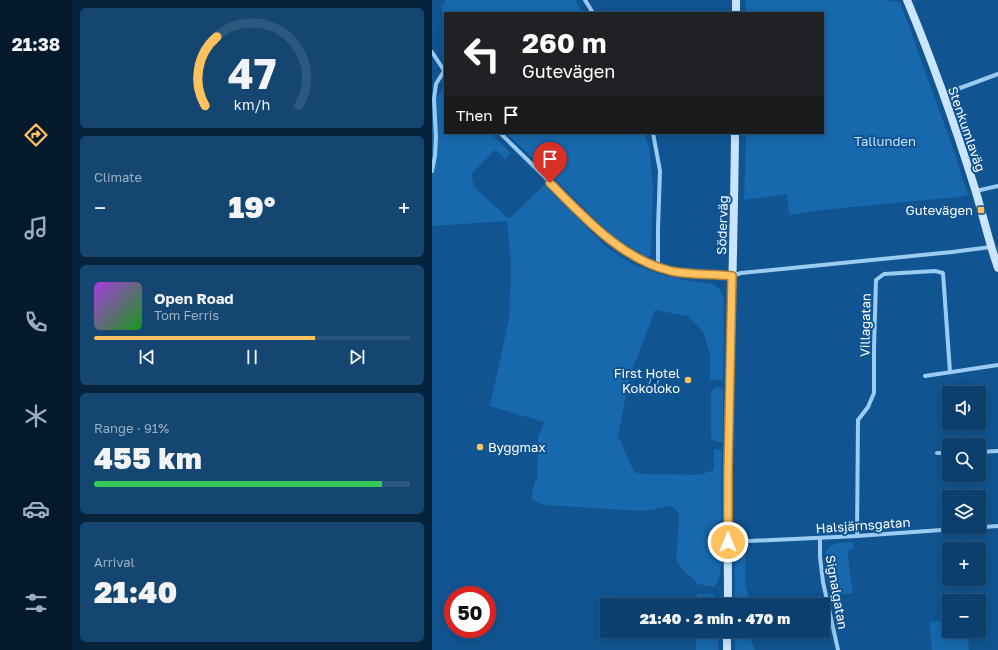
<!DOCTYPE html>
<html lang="en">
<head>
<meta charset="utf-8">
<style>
  :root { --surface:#0c3f6d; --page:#154672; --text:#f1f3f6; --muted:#9aafc2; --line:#2c5880; --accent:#ffc15d }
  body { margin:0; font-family:"Golos Text",sans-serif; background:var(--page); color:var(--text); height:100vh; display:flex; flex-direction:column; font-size:15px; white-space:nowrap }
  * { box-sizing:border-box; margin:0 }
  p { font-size:13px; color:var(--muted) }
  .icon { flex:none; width:22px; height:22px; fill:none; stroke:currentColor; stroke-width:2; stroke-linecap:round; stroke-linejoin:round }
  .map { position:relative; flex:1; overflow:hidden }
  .drawer { display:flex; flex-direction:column; gap:8px; padding:8px; background:#07233c; width:360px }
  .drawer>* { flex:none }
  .guide { position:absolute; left:12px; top:12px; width:380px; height:122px; border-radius:0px; box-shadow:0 2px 10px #0003,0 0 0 1px var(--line); background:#202124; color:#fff; overflow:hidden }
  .tools { position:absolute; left:510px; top:386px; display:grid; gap:8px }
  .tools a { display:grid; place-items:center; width:44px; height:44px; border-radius:0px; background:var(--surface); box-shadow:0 2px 10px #0003,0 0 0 1px var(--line); font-size:20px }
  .speed { position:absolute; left:12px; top:586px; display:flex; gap:8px; font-size:20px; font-weight:700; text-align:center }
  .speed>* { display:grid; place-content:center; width:52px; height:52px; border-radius:50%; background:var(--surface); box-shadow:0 2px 10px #0003,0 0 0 1px var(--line); line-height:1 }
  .speed .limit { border:6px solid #d22; background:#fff; color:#111 }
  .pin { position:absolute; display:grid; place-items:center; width:34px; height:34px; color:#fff; margin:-41px -17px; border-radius:50% 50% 50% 0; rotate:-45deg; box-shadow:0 0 4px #0007 }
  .pin .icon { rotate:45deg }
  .me { position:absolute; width:44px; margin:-22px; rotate:0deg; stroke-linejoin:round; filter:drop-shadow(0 0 3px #0008) }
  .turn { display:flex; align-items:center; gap:14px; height:84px; padding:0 12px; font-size:18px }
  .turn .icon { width:52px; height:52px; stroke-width:2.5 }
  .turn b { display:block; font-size:28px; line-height:34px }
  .then { display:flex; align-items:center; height:38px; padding:0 12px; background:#0003; gap:8px; font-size:15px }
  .big { font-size:30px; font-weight:800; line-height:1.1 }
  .drawer .tile { flex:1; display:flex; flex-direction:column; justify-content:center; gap:6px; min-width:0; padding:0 14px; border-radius:6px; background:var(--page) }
  .drawer .dial { align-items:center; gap:0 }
  .dial svg { height:104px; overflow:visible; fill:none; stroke:var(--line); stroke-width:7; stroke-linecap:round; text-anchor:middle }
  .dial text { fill:var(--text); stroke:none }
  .song { display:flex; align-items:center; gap:12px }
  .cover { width:48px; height:48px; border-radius:6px; background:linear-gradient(135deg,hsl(280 70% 55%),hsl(120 70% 35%)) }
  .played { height:4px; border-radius:2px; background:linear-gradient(90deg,var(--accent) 70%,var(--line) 70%) }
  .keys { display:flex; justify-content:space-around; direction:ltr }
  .heat { display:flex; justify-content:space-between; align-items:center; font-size:22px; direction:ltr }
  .charge { height:6px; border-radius:3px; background:linear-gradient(90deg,#34c759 91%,var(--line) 0) }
  .trip { position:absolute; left:168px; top:598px; width:230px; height:40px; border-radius:0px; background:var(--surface); box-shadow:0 2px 10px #0003,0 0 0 1px var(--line); font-weight:800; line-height:40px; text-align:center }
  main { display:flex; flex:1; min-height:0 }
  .tab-bar { display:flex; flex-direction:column; width:72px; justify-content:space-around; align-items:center; background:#05192c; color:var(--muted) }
  .tab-bar .icon { width:28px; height:28px }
  .tab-bar .current { color:var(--accent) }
  .tab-bar b { font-size:18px; color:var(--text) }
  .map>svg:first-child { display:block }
  .green { fill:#1768ac }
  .water { fill:#093d6c; stroke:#8cc7f7 }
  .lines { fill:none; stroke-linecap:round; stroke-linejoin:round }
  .street { stroke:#9acbf3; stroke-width:4 }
  .secondary { stroke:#cae5fd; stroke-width:8 }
  .route-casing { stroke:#a67d3c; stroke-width:10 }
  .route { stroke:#ffc15d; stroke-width:7 }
  .poi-dot { fill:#ffc15d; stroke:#105491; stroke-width:1.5 }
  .labels { text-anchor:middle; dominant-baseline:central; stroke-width:4; stroke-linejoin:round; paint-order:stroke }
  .street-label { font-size:13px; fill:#fff; stroke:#105491 }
  .park-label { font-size:13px; fill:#c2e3fe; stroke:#105491 }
  .poi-label { font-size:13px; fill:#fff; stroke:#105491; text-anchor:end }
</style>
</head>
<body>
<main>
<nav class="tab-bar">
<b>21:38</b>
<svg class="icon current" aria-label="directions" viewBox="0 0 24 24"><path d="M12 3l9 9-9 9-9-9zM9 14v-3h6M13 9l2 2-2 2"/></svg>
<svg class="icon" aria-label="music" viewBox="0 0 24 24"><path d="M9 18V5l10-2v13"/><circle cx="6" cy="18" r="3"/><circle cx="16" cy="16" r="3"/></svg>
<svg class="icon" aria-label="phone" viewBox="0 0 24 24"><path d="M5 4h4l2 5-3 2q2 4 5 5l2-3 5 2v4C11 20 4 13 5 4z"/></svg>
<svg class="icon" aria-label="climate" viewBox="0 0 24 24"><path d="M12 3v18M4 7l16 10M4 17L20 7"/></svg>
<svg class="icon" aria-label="car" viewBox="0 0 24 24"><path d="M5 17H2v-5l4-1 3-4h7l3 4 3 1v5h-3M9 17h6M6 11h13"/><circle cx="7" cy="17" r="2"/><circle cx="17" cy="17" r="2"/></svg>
<svg class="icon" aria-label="filters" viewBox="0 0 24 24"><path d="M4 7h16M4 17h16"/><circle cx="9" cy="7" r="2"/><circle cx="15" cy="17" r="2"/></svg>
</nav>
<section class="drawer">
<div class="tile dial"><svg viewBox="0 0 100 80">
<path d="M14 69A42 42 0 1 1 86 69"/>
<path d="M14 69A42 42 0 0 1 23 16" stroke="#ffc15d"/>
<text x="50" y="56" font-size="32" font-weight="700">47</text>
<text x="50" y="72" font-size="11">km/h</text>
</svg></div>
<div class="tile"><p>Climate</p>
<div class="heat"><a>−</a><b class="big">19°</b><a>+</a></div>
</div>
<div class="tile">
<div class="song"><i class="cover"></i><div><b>Open Road</b><p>Tom Ferris</p></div></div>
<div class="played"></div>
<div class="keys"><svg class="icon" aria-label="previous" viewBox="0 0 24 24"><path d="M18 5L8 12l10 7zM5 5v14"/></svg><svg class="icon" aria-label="pause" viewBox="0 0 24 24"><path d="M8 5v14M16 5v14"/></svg><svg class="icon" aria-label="next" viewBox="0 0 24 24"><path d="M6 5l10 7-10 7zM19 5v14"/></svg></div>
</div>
<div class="tile"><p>Range · 91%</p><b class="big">455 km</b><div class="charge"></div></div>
<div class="tile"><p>Arrival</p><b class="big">21:40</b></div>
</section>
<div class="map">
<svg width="566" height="650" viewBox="0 0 566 650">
  <rect width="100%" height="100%" fill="#105491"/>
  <g class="green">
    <path d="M13 0H143L151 13H13V21L9 6 13 4Z"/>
    <path d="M314 0H450L468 2 523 154 536 196 390 210 357 215 355 194 312 200 314 133H391V13H314Z"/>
    <path d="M13 87V133H58L79 153 73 159 63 150 39 174 42 187 77 219 112 185 172 245 186 255 201 264 224 273 252 280 280 284 285 287 289 291 292 298 291 380H278V355L272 334 266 326 255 316 223 310 197 379 186 436 202 472 210 474 267 475 282 470V449L290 450 289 565 287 578 282 587 266 584 249 568 244 559 247 521V513L239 506 212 511 111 505 99 499 103 481 105 480 106 438 112 422 58 406 77 319 79 265 75 221 0 226V99L6 96 10 89Z"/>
    <path d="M74 133H212L217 147 221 186 219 255 214 257 179 235 119 175Z"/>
    <path d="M284 387 291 388V442C286 442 282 442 279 437V392Z"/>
    <path d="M421 542 422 549 415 550 421 593 400 595C398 585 392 562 394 553 395 550 397 547 399 546 406 542 414 543 421 542Z"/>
    <path d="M314 547 313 584 319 605H303V551L307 548Z"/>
    <path d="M265 594H281L286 603V605H265Z"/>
    <path d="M517 620V631H536L537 650H500L498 622Z"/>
    <rect x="264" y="631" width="22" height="19"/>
    <path d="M303 631H316L317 636 323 650H303Z"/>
  </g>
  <path class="water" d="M222 370 229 372 224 387 217 385Z"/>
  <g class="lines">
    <g class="street">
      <path d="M153 0 161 13"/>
      <path d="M0 52 13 72"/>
      <path d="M512 94 566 74"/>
      <path d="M68 133 172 235 185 246 203 257 238 270 258 274 300 276 309 273 520 252 559 247"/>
      <path d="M221 133 228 171 226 228V266"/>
      <path d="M0 171 3 156 4 137 2 99 4 84 12 71"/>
      <path d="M544 191 566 186"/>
      <path d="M493 376 566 365"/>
      <path d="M547 452 566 451"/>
      <path d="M505 453H517"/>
      <path d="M425 536 426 420 436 407 442 393V348L444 280 452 274 503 271 511 273 518 372"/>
      <path d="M388 538V557L391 582 406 650"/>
      <path d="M296 542 425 536 566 526"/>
    </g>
    <g class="secondary">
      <path d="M475 0C501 62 523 125 543 189 551 215 557 242 566 268"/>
      <path d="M304 13V0"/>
      <path d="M296 605C296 560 295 514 296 469 298 357 302 245 303 133"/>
      <path d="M295 650V631"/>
    </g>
  </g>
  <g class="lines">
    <g class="route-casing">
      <path id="route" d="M118 183C153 218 189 259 239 271 259 275 280 274 300 276L296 470V542"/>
    </g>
    <use href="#route" class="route"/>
  </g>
  <g class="poi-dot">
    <rect x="545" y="206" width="8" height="8" rx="2"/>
    <circle cx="256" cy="380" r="4"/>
    <circle cx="48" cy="447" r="4"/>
  </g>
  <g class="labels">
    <g class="street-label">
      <text transform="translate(535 129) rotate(71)">Stenkumlaväg</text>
      <text transform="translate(290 225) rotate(-88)">Söderväg</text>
      <text transform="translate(433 325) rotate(-89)">Villagatan</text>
      <text transform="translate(431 525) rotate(-4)">Halsjärnsgatan</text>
      <text transform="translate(405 592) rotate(80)">Signalgatan</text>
    </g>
    <g class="park-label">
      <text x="453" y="141">Tallunden</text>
    </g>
    <g class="poi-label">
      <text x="541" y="210">Gutevägen</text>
      <text x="248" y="373">First Hotel<tspan x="248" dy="15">Kokoloko</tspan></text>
      <text x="56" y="447" text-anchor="start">Byggmax</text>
    </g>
  </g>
</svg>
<div class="tools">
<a><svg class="icon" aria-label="sound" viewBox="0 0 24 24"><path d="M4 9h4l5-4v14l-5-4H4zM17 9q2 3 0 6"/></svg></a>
<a><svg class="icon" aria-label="search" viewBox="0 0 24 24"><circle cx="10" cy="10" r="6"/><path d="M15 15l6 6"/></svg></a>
<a><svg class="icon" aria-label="layers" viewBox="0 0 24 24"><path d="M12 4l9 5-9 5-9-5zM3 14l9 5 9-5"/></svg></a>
<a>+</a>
<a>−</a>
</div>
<div class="speed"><div class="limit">50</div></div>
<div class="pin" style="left:118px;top:183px;background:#d93025"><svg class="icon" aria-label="arrive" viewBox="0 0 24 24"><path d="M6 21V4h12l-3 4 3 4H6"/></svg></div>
<svg class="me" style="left:296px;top:542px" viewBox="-20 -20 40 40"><circle r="17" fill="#ffc15d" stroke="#fff" stroke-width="3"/><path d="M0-11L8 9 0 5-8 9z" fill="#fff"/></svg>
<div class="trip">21:40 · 2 min · 470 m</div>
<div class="guide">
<div class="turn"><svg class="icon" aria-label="left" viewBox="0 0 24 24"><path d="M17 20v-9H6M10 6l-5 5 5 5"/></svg><div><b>260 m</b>Gutevägen</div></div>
<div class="then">Then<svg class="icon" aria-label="arrive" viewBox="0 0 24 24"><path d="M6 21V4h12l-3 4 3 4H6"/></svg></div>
</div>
</div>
</main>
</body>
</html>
